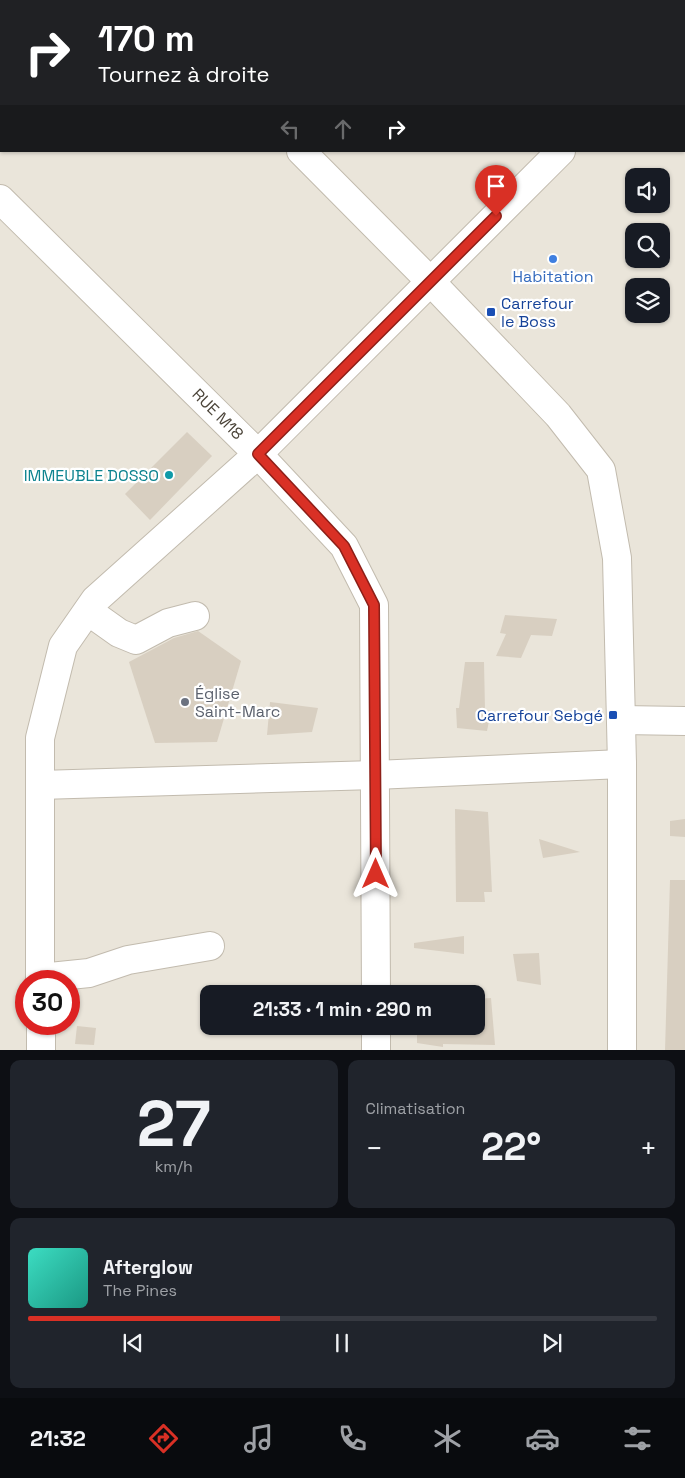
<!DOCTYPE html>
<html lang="fr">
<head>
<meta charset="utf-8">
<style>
  :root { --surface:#171b24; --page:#20242c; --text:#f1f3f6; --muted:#9ea1a6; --line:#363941; --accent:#d93025 }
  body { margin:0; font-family:"Space Grotesk",sans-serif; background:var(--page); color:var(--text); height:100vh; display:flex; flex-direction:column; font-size:19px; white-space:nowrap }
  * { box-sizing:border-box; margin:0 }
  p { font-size:16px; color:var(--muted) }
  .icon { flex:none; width:28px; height:28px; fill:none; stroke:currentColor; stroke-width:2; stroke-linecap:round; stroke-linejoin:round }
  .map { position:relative; height:1050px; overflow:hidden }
  .drawer { display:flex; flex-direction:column; gap:10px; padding:10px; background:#0d0f14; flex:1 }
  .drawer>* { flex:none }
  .guide { position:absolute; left:0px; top:0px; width:685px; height:152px; box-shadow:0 1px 4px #0004; background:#202124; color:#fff; overflow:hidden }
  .tools { position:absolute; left:625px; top:168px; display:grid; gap:10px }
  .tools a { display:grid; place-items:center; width:45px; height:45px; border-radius:10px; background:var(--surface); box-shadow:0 1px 4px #0004; font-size:25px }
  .speed { position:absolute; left:15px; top:970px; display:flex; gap:10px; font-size:25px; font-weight:700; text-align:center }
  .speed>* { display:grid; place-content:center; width:65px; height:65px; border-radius:50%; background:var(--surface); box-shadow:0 1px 4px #0004; line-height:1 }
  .speed .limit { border:8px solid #d22; background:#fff; color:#111 }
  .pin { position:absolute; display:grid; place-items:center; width:42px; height:42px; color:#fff; margin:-51px -21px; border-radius:50% 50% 50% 0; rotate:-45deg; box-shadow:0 0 5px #0007 }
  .pin .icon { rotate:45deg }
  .me { position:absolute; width:55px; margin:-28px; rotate:0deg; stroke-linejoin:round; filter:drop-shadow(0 0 4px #0008) }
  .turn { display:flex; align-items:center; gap:18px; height:105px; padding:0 15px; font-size:22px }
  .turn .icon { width:65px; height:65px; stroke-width:2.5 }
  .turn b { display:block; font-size:35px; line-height:42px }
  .lanes { display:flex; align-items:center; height:48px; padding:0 15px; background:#0003; justify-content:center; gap:25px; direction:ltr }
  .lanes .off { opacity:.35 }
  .big { font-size:38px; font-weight:800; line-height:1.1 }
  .drawer .card { flex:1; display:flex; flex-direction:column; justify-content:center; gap:8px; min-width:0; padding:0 18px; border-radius:10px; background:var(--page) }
  .drawer .dial { align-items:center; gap:0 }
  .dial b { font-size:65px; line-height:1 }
  .song { display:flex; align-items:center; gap:15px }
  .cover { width:60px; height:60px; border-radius:8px; background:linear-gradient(135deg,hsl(170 70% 55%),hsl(170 70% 35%)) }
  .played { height:5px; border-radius:2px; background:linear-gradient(90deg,var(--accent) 40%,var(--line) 40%) }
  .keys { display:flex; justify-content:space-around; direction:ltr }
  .heat { display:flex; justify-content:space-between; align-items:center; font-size:28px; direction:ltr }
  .drawer .tiles { flex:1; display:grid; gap:10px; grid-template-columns:1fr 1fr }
  .card:last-child { grid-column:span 2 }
  .trip { position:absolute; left:200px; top:985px; width:285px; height:50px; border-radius:10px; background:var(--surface); box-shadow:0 1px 4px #0004; font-weight:800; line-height:50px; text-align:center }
  .tabs { display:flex; height:80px; justify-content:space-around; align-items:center; background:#090b0e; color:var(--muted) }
  .tabs .icon { width:35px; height:35px }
  .tabs .selected { color:var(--accent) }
  .tabs b { font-size:22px; color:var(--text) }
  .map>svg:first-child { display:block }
  .residential { fill:#eae5da; fill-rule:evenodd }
  .building { fill:#d8cfc1 }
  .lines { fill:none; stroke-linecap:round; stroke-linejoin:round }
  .minor-casing { stroke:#c2bbae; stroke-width:30 }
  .minor { stroke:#fff; stroke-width:28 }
  .route-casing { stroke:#8d1f18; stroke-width:12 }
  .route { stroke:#d93025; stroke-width:9 }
  .shop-dot { fill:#3f7fe0; stroke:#fff; stroke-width:2 }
  .transit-dot { fill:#1a4fb4; stroke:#fff; stroke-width:2 }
  .culture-dot { fill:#0f9aa8; stroke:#fff; stroke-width:2 }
  .worship-dot { fill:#6b7280; stroke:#fff; stroke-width:2 }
  .labels { text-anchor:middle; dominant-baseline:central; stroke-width:4.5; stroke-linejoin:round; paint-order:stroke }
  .shop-label { font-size:16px; fill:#366cbe; stroke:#fff }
  .transit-label { font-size:16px; fill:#164399; stroke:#fff; text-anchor:start }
  .street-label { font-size:16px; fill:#4b4439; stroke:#fff }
  .culture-label { font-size:16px; fill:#0d838f; stroke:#fff; text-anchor:end }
  .worship-label { font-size:16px; fill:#5b616d; stroke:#fff; text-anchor:start }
</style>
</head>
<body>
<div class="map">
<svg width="685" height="1051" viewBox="0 0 685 1051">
  <rect width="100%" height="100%" fill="#f6f3ec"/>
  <path class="residential" d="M0 0H685V1050L0 1051ZM1 1H684V151H1ZM634 176H661V204H634ZM634 231H661V259H634ZM634 286H661V314H634ZM26 981H69V1024H26ZM209 994H476V1026H209Z"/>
  <g class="building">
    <path d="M187 432 212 456 150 520 125 494Z"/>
    <path d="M505 615 557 619 552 636 531 635 521 658 496 656 506 634 500 633Z"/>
    <path d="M198 631 241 661 217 742 155 743 129 662 174 638Z"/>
    <path d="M465 662H484L485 710 491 711 487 731 457 728 456 708H459Z"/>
    <path d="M270 702 318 708 312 732 267 735Z"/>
    <path d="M455 809 488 812 492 892H484L485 902H456Z"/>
    <path d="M685 819V837L670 836V821Z"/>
    <path d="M539 839 580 852 543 858Z"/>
    <path d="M670 880H685V1051H665Z"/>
    <path d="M464 936V954L414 948V943Z"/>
    <path d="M539 953 541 985 517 981 513 954Z"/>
    <path d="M491 998 495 1045 443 1044V1047L417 1043V1026H476V999Z"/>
    <path d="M77 1026 96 1028 94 1045 75 1044Z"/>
  </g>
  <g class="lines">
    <g class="minor-casing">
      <g id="minor">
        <path d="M150 0 151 1"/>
        <path d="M497 0 498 1"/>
        <path d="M301 151 431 282 558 415 601 470 617 558 622 764V1051"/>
        <path d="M0 199 258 454 344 546 374 605 376 994"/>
        <path d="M88 611 119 633 136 640 168 623 195 616"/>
        <path d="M621 720 685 721"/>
        <path d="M40 785 375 775 622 764"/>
        <path d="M40 978 89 973 128 960 210 946"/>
        <path d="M40 981V738L63 646 95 600 258 454 561 151"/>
        <path d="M41 1024V1051"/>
        <path d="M376 1026V1051"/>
      </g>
    </g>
    <use href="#minor" class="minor"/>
  </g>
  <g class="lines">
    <g class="route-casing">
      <path id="route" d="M376 874 374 605 344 546 258 454 496 216"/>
    </g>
    <use href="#route" class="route"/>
  </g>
  <circle class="shop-dot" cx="553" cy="259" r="5"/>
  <g class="transit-dot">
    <rect x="486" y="307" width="10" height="10" rx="2.5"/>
    <rect x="608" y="710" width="10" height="10" rx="2.5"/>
  </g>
  <circle class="culture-dot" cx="169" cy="475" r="5"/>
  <circle class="worship-dot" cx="185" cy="702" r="5"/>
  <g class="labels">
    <g class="shop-label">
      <text x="553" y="276">Habitation</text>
    </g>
    <g class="transit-label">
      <text x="501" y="303">Carrefour<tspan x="501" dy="18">le Boss</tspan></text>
      <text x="603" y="715" text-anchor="end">Carrefour Sebgé</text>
    </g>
    <g class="street-label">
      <text transform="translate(218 414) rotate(45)">RUE M18</text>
    </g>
    <g class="culture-label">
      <text x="159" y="475">IMMEUBLE DOSSO</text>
    </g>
    <g class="worship-label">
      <text x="195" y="693">Église<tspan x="195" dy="18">Saint-Marc</tspan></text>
    </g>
  </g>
</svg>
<div class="tools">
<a><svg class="icon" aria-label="sound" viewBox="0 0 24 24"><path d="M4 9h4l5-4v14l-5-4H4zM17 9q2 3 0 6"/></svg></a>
<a><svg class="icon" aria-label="search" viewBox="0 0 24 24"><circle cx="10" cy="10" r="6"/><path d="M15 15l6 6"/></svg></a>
<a><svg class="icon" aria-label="layers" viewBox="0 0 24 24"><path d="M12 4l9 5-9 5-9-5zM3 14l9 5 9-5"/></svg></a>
</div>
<div class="speed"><div class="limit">30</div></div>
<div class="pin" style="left:496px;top:216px;background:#d93025"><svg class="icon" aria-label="arrive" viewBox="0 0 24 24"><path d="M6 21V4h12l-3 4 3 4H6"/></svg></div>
<svg class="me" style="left:376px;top:874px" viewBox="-20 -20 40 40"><path d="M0-17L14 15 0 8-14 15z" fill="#d93025" stroke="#fff" stroke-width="4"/></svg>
<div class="trip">21:33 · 1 min · 290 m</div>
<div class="guide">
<div class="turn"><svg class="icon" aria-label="right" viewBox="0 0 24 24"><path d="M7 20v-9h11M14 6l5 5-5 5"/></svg><div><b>170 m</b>Tournez à droite</div></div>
<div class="lanes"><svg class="icon off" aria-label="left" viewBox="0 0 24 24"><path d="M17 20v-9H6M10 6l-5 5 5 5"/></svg><svg class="icon off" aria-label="ahead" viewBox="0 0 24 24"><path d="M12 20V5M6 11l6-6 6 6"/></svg><svg class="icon" aria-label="right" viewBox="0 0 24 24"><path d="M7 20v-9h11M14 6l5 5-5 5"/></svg></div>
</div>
</div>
<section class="drawer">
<div class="tiles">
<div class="card dial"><b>27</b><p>km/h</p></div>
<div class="card"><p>Climatisation</p>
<div class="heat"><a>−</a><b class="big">22°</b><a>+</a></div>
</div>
<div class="card">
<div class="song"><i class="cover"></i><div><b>Afterglow</b><p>The Pines</p></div></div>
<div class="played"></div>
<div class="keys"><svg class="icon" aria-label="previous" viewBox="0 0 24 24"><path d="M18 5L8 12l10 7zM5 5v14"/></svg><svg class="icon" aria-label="pause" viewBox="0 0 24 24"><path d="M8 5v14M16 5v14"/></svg><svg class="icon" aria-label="next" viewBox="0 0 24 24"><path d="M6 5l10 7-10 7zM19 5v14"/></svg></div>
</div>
</div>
</section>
<nav class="tabs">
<b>21:32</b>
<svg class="icon selected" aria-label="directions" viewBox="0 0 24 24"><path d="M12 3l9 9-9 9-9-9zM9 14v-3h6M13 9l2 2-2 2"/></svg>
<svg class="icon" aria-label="music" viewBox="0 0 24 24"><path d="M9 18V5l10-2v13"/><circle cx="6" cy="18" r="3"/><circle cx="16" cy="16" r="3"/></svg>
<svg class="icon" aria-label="phone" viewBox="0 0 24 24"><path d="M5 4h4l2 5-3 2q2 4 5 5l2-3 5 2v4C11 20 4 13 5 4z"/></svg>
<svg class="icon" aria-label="climate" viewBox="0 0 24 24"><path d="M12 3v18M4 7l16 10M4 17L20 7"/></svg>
<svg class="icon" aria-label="car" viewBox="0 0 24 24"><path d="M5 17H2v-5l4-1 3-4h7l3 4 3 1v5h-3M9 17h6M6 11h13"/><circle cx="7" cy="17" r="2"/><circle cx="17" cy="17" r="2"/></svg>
<svg class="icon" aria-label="filters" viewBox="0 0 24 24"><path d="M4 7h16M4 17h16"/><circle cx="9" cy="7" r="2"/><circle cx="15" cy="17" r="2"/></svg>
</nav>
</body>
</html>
